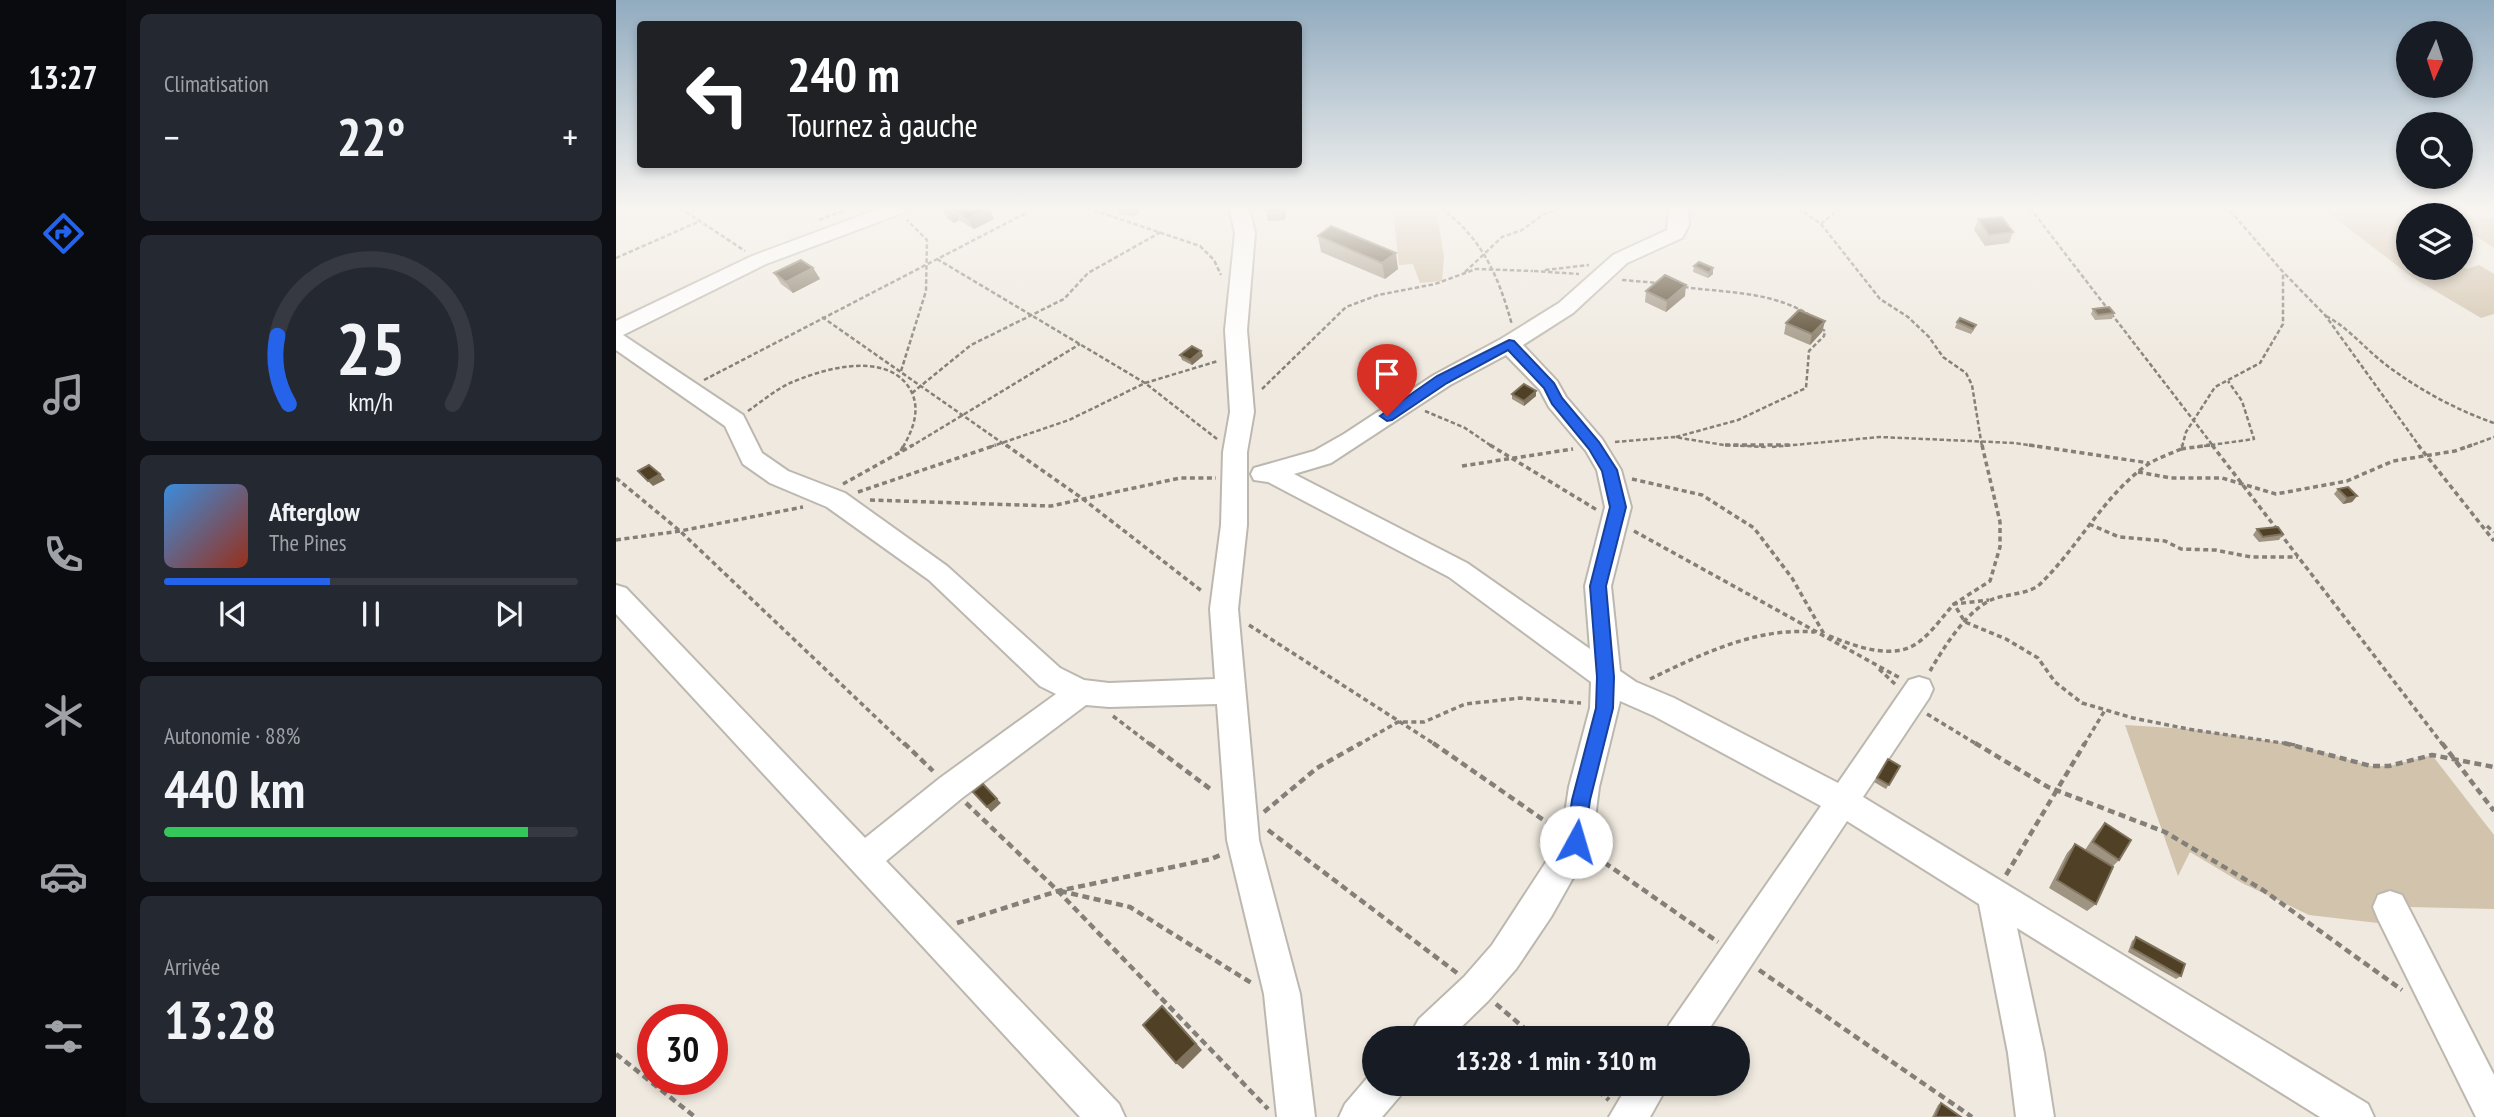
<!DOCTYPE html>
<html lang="fr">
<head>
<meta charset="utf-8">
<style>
  :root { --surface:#171b24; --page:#242831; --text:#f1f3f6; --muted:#9ea1a6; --line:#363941; --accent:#2563eb }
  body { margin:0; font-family:"PT Sans Narrow",sans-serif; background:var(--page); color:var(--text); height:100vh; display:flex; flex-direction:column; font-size:26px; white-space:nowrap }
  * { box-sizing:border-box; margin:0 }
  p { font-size:23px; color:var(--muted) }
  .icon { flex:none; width:38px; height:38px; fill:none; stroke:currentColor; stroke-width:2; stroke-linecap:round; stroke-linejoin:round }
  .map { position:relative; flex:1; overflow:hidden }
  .details { display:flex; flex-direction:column; gap:14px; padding:14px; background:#0d0f14; width:490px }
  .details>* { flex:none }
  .top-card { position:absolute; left:21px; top:21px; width:665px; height:147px; border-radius:7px; box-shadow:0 4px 10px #0003; background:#202124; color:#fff; overflow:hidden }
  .needle { width:46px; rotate:183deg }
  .controls { position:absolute; left:1780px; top:21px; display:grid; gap:14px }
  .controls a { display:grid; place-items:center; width:77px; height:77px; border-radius:50%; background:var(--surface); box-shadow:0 4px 10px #0003; font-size:35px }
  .speed { position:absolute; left:21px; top:1004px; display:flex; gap:14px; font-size:35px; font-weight:700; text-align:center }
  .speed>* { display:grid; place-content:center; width:91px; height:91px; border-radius:50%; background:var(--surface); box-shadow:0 4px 10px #0003; line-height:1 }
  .speed .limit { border:10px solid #d22; background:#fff; color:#111 }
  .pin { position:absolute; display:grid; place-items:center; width:60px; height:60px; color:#fff; margin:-72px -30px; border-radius:50% 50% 50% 0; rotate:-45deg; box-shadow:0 0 7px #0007 }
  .pin .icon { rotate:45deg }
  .me { position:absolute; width:77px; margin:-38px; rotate:6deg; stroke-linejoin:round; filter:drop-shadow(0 0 5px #0008) }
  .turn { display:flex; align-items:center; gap:24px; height:147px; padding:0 35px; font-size:32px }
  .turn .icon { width:91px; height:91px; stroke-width:2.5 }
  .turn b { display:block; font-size:49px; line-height:60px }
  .big { font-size:52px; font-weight:700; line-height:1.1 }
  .details .tile { flex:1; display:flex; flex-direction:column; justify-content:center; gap:10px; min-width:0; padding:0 24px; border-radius:10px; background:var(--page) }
  .details .dial { align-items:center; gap:0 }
  .dial svg { height:182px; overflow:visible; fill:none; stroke:var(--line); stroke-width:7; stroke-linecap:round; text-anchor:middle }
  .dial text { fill:var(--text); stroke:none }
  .song { display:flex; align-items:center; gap:21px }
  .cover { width:84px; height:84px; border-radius:10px; background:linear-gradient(135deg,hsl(210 70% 55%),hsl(10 70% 35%)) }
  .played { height:7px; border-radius:4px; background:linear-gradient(90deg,var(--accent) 40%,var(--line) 40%) }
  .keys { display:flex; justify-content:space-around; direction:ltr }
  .heat { display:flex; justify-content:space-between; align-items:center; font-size:38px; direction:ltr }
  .charge { height:10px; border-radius:5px; background:linear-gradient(90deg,#34c759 88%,var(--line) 0) }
  .trip { position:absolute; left:746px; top:1026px; width:388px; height:70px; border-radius:35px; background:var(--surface); box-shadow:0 4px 10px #0003; font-weight:700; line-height:70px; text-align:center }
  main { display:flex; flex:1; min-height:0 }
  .menu { display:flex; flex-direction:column; width:126px; justify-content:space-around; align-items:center; background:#090b0e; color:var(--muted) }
  .menu .icon { width:49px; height:49px }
  .menu .on { color:var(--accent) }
  .menu b { font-size:32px; color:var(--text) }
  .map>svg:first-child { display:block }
  .green { fill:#d2c3ac }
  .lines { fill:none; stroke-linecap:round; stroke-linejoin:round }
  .minor-casing { stroke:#bdb8af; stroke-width:4 }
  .path-far2 { stroke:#848079; stroke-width:2.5; stroke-dasharray:4.5 2.5; stroke-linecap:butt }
  .path-far1 { stroke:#848079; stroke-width:3.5; stroke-dasharray:5 3.5; stroke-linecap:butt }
  .path { stroke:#848079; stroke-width:4.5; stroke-dasharray:7 4.5; stroke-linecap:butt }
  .minor { fill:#fff; fill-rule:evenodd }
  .wall { fill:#9f9482 }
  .shaded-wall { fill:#7f735e }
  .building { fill:#4f4026; stroke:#7f735e; stroke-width:2 }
  .route { fill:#2563eb; stroke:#184099; stroke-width:2 }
</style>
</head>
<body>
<main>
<nav class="menu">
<b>13:27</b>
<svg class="icon on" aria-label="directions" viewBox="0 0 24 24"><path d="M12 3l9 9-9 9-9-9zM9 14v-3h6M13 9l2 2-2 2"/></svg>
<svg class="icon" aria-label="music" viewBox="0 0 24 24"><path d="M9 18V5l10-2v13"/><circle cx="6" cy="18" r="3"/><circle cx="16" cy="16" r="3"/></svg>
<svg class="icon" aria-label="phone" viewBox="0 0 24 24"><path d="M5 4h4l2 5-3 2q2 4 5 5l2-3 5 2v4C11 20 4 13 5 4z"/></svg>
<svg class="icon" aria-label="climate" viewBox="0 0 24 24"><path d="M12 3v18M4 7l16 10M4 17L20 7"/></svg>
<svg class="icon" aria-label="car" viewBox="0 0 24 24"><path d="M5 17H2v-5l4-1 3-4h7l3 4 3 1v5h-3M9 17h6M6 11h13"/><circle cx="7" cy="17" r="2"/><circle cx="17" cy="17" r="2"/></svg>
<svg class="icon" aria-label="filters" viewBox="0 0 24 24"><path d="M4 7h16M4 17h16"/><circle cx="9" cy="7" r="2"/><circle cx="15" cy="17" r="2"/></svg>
</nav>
<section class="details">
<div class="tile"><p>Climatisation</p>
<div class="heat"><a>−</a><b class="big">22°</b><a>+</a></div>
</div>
<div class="tile dial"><svg viewBox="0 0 100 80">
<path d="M14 69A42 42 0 1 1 86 69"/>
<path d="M14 69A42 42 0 0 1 9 39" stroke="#2563eb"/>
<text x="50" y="56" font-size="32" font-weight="700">25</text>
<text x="50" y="72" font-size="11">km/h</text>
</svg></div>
<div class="tile">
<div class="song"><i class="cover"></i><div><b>Afterglow</b><p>The Pines</p></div></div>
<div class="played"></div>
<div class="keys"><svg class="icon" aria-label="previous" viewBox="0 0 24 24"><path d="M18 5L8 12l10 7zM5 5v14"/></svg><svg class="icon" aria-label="pause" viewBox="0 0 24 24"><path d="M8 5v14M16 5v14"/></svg><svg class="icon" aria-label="next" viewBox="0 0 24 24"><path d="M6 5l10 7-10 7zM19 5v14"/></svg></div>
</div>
<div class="tile"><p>Autonomie · 88%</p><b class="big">440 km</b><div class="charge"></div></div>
<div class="tile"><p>Arrivée</p><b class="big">13:28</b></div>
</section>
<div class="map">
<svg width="1878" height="1117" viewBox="0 0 1878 1117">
  <rect width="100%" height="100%" fill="#efe9df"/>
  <g class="green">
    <path d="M1706 208H1835L1863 219 1878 218V248L1845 226 1844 215H1792V268H1844L1845 265 1851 269 1863 265 1878 274V314L1865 318 1796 277Z"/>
    <path d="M797 209 821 214 828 257 826 281 804 283 797 264 783 265 777 211Z"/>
    <path d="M1509 725 1572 729 1681 745 1755 766H1773L1816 755 1878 835V909L1794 907 1767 896 1779 925 1693 915 1626 883 1574 852 1562 876Z"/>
  </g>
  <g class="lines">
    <g class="minor-casing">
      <g id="minor">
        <path d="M265 208H292L289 212 150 264 7 335 127 415 146 453 172 471 229 493 331 566 444 668 468 680 493 683 599 679 594 609 605 525 607 452 614 412 609 330 619 233 613 208H633L639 233 631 330 638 412 631 452V525L622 609 643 840 684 994 699 1117H661L648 994 611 840 601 704 493 707 470 705 346 798 270 861 503 1104 509 1117H464L0 614V585L10 588 249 838 324 778 440 694 424 686 313 580 211 507 154 483 127 464 109 426 0 350V321L136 256Z"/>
        <path d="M1053 208H1072L1073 225 1066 238 1011 263 957 313 907 345 941 381 950 397 986 439 1005 470 1015 507 995 586 1004 671 1020 682 1058 698 1222 783 1293 680 1303 677 1313 680 1317 689 1313 698 1247 797 1752 1104 1758 1117H1704L1401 928 1428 1053 1438 1117H1400L1392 1053 1363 904 1231 821 1087 1038H1048L1053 1025 1205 806 1038 716 1004 701 983 787 976 842 971 853 935 917 900 969 872 1001 834 1038H792L803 1019 848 977 876 945 945 839 953 787 974 708 975 682 833 577 652 482 638 480 635 474 638 468 698 451 728 434 818 375 885 339 943 303 997 255 1051 230ZM890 355 924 390 933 407 970 451 981 470 989 507 969 586 974 649 851 563 678 474 715 463 834 385Z"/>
        <path d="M1774 891 1786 895 1878 1075V1117H1860L1762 919 1757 907 1762 895Z"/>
        <path d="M758 1070V1083H789L784 1096 766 1117H723L729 1104Z"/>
        <path d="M1013 1083H1053L1034 1117H993Z"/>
      </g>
    </g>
    <g class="path-far2">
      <path d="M64 208 129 251"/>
      <path d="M471 208 584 246 598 260 605 275"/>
      <path d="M825 208C866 238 883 277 896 325"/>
      <path d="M1182 208 1205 224 1264 299 1292 317 1313 337 1327 357 1350 373 1356 385 1366 447"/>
      <path d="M1414 208 1598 447"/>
      <path d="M203 220 234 208"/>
      <path d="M1205 224 1224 208"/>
      <path d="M0 258 84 221"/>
      <path d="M321 259 529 383 601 439"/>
      <path d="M929 270 973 265"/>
      <path d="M918 271 963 274"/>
      <path d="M849 272 886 237 906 230 928 214 945 208"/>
      <path d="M1669 274 1709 315 1804 447"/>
      <path d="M1006 280 1043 283"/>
      <path d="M1068 287C1111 293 1153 291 1192 314"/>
      <path d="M1710 316C1733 328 1748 348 1769 364 1800 388 1840 410 1878 423"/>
      <path d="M206 317 392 447"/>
      <path d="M285 371 310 291 311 240 291 220"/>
      <path d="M88 380 410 213"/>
      <path d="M646 389 730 307 762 295 819 284 860 269 917 271"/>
      <path d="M296 393 355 345 448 299 472 273 545 232"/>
      <path d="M132 411C145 402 158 391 172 384 205 369 267 351 292 386 306 406 298 428 287 447"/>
      <path d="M809 411 849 428 877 447"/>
      <path d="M1060 437 1122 420 1190 388 1193 351 1208 336 1209 331 1203 327"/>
      <path d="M999 442 1058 437 1108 445 1150 447"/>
      <path d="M294 447 464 344"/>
      <path d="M374 447 453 420 529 383 602 361"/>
      <path d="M1156 447 1264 437 1399 443 1425 447"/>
      <path d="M1566 447 1570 432 1599 387 1644 363 1667 324V272L1617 214 1608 208"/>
      <path d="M1581 447 1638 439 1626 401 1612 381"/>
      <path d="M1851 447 1878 437"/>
    </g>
    <g class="path-far1">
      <path d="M390 445 467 499 587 592"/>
      <path d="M874 445 981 510"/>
      <path d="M1109 445H1175"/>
      <path d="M1366 445 1384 522V547L1374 581 1338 604 1349 622 1390 639 1422 658 1439 682 1466 703 1517 718 1572 729 1680 745"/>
      <path d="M1413 445 1533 463"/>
      <path d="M1596 445 1827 745"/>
      <path d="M1802 445 1878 541"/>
      <path d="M1565 449 1594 445"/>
      <path d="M285 451 288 445"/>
      <path d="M846 466 957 449"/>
      <path d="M1522 472 1555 478H1606L1660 494 1731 481 1777 461 1839 451 1856 445"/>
      <path d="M0 478 64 531 289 745"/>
      <path d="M1016 479 1086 495 1138 528 1176 578 1208 634"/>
      <path d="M227 484 297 445"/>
      <path d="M242 492 380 445"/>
      <path d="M254 500 435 506 564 478H600"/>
      <path d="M1473 524 1503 537 1549 541 1565 549 1599 550 1635 557H1682"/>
      <path d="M1871 526 1878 532"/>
      <path d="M1018 531 1284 678"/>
      <path d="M0 540 64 531 187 507"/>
      <path d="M633 625 820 745"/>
      <path d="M1213 636C1239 646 1279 662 1304 641 1317 631 1327 616 1338 604L1373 600"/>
      <path d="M1263 669 1280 685"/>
      <path d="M1314 671C1328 647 1351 610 1377 599 1391 594 1412 594 1423 585 1462 548 1487 496 1531 465 1541 458 1554 454 1565 449L1566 445"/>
      <path d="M1034 679C1086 654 1140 627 1199 632"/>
      <path d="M1311 714 1362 745"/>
      <path d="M497 716 535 745"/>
      <path d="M742 745 782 722H808L849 704 904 698 965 703"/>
      <path d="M1468 745 1489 710"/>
    </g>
    <g class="path">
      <path d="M288 743 317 771"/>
      <path d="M533 743 597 791"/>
      <path d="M817 743 939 828"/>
      <path d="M1359 743 1432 787 1549 832 1647 890 1786 990"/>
      <path d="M1668 743 1755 766H1773L1816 755 1878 767"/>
      <path d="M1826 743 1878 811"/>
      <path d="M350 803 442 891 652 1109"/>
      <path d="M648 812 701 768 745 743"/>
      <path d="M652 830 841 973"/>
      <path d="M979 856 1102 942"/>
      <path d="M1390 875 1469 743"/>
      <path d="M444 891 514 907 637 984"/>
      <path d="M341 923 442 891 595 859 607 854"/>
      <path d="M1143 970 1356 1117"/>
      <path d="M880 1004 920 1038"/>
      <path d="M0 1054 79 1117"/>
      <path d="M973 1083 993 1100"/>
    </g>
    <use href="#minor" class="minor"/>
  </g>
  <g class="wall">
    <path d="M326 208 378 219 358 229 343 220 338 223 331 219Z"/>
    <path d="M502 208H524L519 216 503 215 501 209Z"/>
    <path d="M649 208H670L669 220 652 221Z"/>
    <path d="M1362 219 1397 232 1393 243 1369 246 1358 230Z"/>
    <path d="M702 236 782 269 769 279 705 252Z"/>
    <path d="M1078 266 1097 268V274L1092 278 1077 272Z"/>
    <path d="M197 268 204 279 177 293 165 284 158 273Z"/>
    <path d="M1030 291 1069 296 1050 312 1029 302Z"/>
    <path d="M1477 309 1498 313 1496 319 1479 320 1475 314Z"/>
    <path d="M1344 318 1358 330 1355 334 1339 328 1341 322Z"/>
    <path d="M1209 321 1206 332 1194 345 1168 334 1170 323Z"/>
    <path d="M585 351 587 356 576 365 566 360 564 355Z"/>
    <path d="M896 394 920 396 908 406 896 399Z"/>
    <path d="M1722 489 1741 496 1736 502 1727 504 1718 494Z"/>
    <path d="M1641 529 1667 534 1663 540 1643 542 1637 535Z"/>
    <path d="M1284 766 1270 789 1258 782 1261 778Z"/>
    <path d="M1489 823 1503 860 1496 867 1480 904 1471 911 1433 888 1451 853 1459 844 1469 850 1481 832Z"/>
    <path d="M1520 937 1565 976 1560 979 1512 952 1516 941Z"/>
    <path d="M1325 1103 1345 1117H1316L1322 1105Z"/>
  </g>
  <g class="shaded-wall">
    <path d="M373 208 378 219 358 229 352 219Z"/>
    <path d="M519 208H524L519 216 517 210Z"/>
    <path d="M666 208H670L669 220 666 210Z"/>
    <path d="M337 210 343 220 338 223 333 212Z"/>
    <path d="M780 253 782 269 769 279 766 263Z"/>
    <path d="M197 268 204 279 177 293 170 282Z"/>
    <path d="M1097 268V274L1092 278 1093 273Z"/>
    <path d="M1070 285 1069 296 1050 312 1051 301Z"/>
    <path d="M1209 321 1206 332 1194 345 1196 334Z"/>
    <path d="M585 351 587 356 576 365 574 360Z"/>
    <path d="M920 391V396L908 406V401Z"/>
    <path d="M44 474 49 480 37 486 32 481Z"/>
    <path d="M1741 496 1736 502 1727 504 1731 498Z"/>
    <path d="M381 799 385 803 375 812 371 807Z"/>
    <path d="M553 1012 586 1050 567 1069 560 1063Z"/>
  </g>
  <g class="building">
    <path d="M326 208H373L352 219 337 210 333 212Z"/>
    <path d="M502 208H519L517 210 501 209Z"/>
    <rect x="649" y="208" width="17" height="2"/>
    <path d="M1386 217 1397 232 1373 235 1362 219Z"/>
    <path d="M715 226 780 253 766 263 702 236Z"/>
    <path d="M185 260 197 268 170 282 158 273Z"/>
    <path d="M1083 262 1097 268 1093 273 1078 266Z"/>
    <path d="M1049 275 1070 285 1051 301 1030 291Z"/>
    <path d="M1493 307 1498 313 1482 315 1477 309Z"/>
    <path d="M1183 310 1209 321 1196 334 1170 323Z"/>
    <path d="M1344 318 1360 325 1357 329 1341 322Z"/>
    <path d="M576 346 585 351 574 360 564 355Z"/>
    <path d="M908 384 920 391 908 401 896 394Z"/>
    <path d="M33 465 44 474 32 481 22 471Z"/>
    <path d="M1732 487 1741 496 1731 498 1722 489Z"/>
    <path d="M1662 527 1667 534 1647 537 1641 529Z"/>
    <path d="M1272 759 1284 766 1273 785 1261 778Z"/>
    <path d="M367 784 381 799 371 807 357 792Z"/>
    <path d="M1489 823 1515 840 1503 860 1477 842Z"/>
    <path d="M1459 844 1497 867 1480 904 1441 880Z"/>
    <path d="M1520 937 1569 964 1565 976 1516 948Z"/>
    <path d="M546 1006 580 1044 560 1063 527 1025Z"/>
    <path d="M1325 1103 1345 1117H1319Z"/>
  </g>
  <linearGradient id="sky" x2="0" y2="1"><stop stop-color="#91abbf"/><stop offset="0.57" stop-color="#f8f5f1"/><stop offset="1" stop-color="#f8f5f1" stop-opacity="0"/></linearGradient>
  <rect width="1878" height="364" fill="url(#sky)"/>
  <path class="route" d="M893 340 898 341 938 383 946 398 983 442 1001 470 1010 507 990 586 998 677 997 708 974 800 967 849 960 851 953 849 950 842 956 800 980 708 981 677 974 586 994 507 986 471 973 449 936 404 928 388 892 350 831 383 776 420 771 421 764 416 821 376Z"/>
</svg>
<div class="controls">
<a><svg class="needle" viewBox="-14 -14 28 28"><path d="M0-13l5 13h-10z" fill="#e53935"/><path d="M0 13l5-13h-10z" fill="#9ea1a6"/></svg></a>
<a><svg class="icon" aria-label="search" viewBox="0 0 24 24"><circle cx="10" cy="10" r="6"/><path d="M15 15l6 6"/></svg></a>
<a><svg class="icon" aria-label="layers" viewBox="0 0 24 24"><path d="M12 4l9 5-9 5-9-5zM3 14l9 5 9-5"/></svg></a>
</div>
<div class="speed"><div class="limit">30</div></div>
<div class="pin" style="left:771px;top:416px;background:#d93025"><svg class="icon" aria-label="arrive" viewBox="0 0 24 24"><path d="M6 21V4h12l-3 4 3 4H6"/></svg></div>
<svg class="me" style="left:960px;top:842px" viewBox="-20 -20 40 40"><circle r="19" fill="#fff"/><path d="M0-13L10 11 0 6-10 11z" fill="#2563eb"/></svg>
<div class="trip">13:28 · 1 min · 310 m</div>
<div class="top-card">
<div class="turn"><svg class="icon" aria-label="left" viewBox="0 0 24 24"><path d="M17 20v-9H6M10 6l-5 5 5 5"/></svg><div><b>240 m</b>Tournez à gauche</div></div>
</div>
</div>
</main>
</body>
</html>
